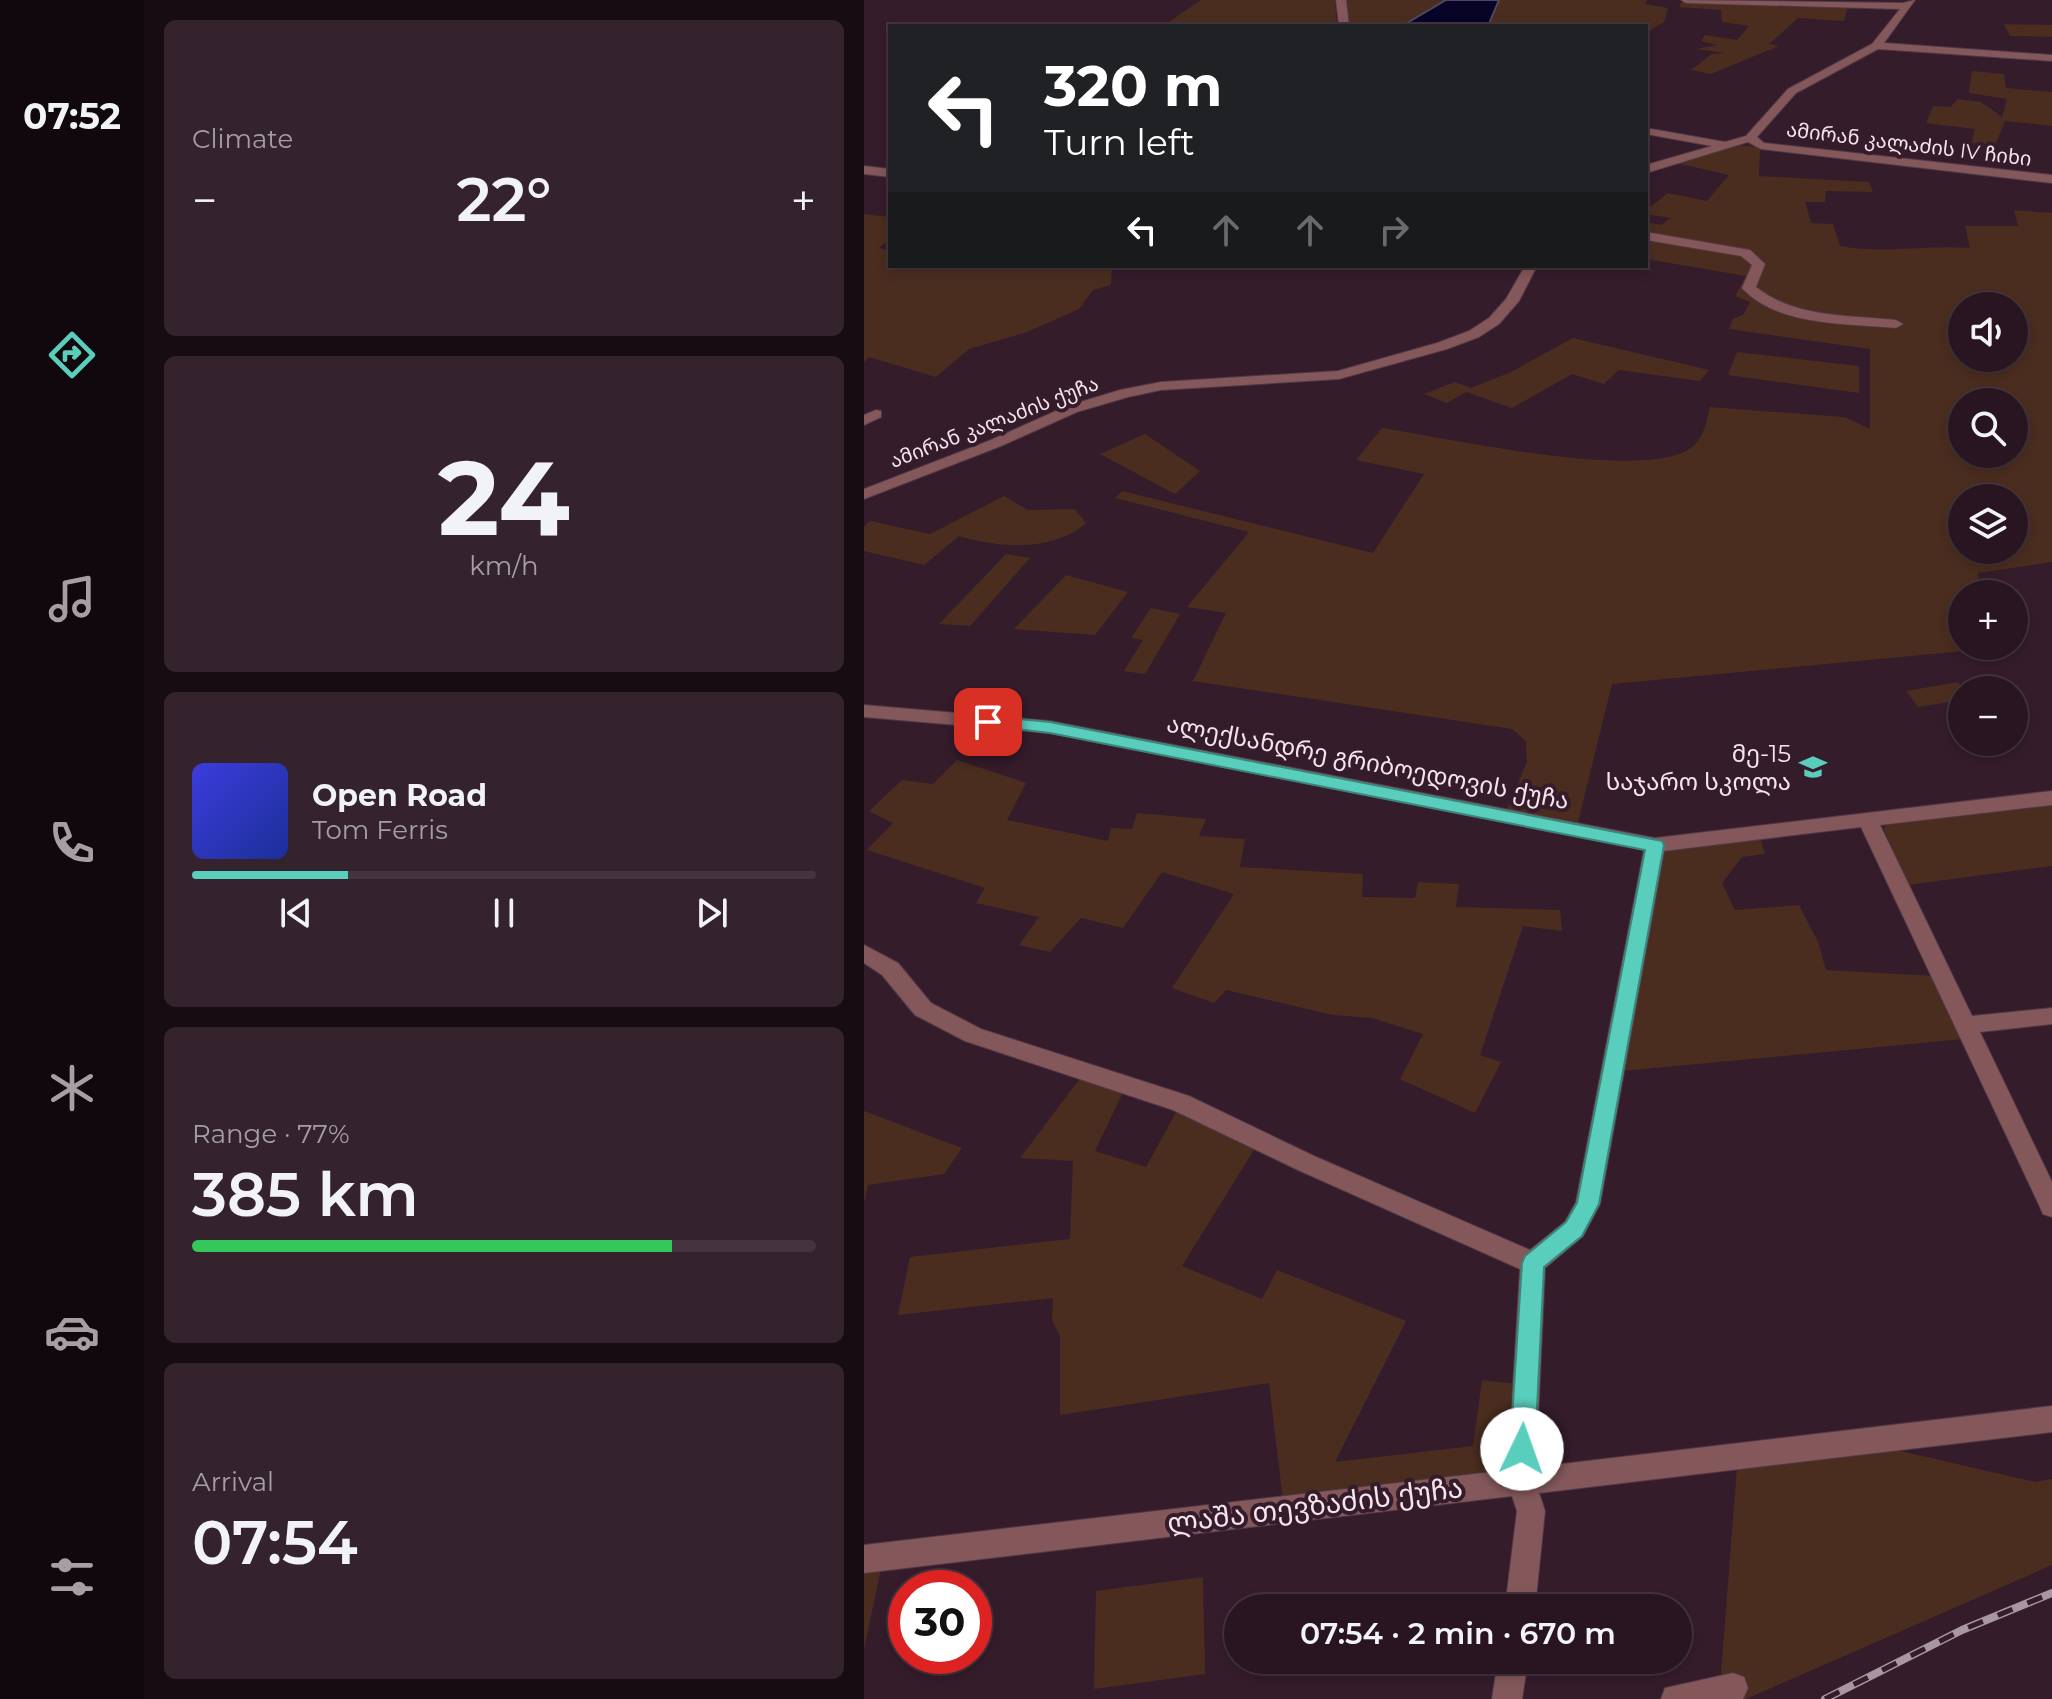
<!DOCTYPE html>
<html lang="en">
<head>
<meta charset="utf-8">
<style>
  :root { --surface:#281520; --page:#34222d; --text:#f1f3f6; --muted:#a59fa5; --line:#44343e; --accent:#5acebd }
  body { margin:0; font-family:Montserrat,"Noto Sans Georgian",sans-serif; background:var(--page); color:var(--text); height:100vh; display:flex; flex-direction:column; font-size:30px; white-space:nowrap }
  * { box-sizing:border-box; margin:0 }
  p { font-size:26px; color:var(--muted) }
  .icon { flex:none; width:44px; height:44px; fill:none; stroke:currentColor; stroke-width:2; stroke-linecap:round; stroke-linejoin:round }
  .map { position:relative; flex:1; overflow:hidden }
  .side { display:flex; flex-direction:column; gap:20px; padding:20px; background:#160c12; width:720px }
  .side>* { flex:none }
  .top-card { position:absolute; left:24px; top:24px; width:760px; height:244px; border-radius:0px; box-shadow:0 4px 12px #0003,0 0 0 2px var(--line); background:#202124; color:#fff; overflow:hidden }
  .buttons { position:absolute; left:1084px; top:292px; display:grid; gap:16px }
  .buttons a { display:grid; place-items:center; width:80px; height:80px; border-radius:50%; background:var(--surface); box-shadow:0 4px 12px #0003,0 0 0 2px var(--line); font-size:40px }
  .speed { position:absolute; left:24px; top:1570px; display:flex; gap:16px; font-size:40px; font-weight:700; text-align:center }
  .speed>* { display:grid; place-content:center; width:104px; height:104px; border-radius:50%; background:var(--surface); box-shadow:0 4px 12px #0003,0 0 0 2px var(--line); line-height:1 }
  .speed .limit { border:12px solid #d22; background:#fff; color:#111 }
  .pin { position:absolute; display:grid; place-items:center; width:68px; height:68px; color:#fff; margin:-34px; border-radius:16px; box-shadow:0 4px 12px #0006 }
  .me { position:absolute; width:88px; margin:-44px; rotate:3deg; stroke-linejoin:round; filter:drop-shadow(0 0 6px #0008) }
  .turn { display:flex; align-items:center; gap:28px; height:168px; padding:0 24px; font-size:36px }
  .turn .icon { width:104px; height:104px; stroke-width:2.5 }
  .turn b { display:block; font-size:56px; line-height:68px }
  .lanes { display:flex; align-items:center; height:76px; padding:0 24px; background:#0003; justify-content:center; gap:40px; direction:ltr }
  .lanes .off { opacity:.35 }
  .big { font-size:60px; font-weight:600; line-height:1.1 }
  .side .card { flex:1; display:flex; flex-direction:column; justify-content:center; gap:12px; min-width:0; padding:0 28px; border-radius:12px; background:var(--page) }
  .side .dial { align-items:center; gap:0 }
  .dial b { font-size:104px; line-height:1 }
  .song { display:flex; align-items:center; gap:24px }
  .cover { width:96px; height:96px; border-radius:12px; background:linear-gradient(135deg,hsl(240 70% 55%),hsl(230 70% 35%)) }
  .played { height:8px; border-radius:4px; background:linear-gradient(90deg,var(--accent) 25%,var(--line) 25%) }
  .keys { display:flex; justify-content:space-around; direction:ltr }
  .heat { display:flex; justify-content:space-between; align-items:center; font-size:44px; direction:ltr }
  .charge { height:12px; border-radius:6px; background:linear-gradient(90deg,#34c759 77%,var(--line) 0) }
  .trip { position:absolute; left:360px; top:1594px; width:468px; height:80px; border-radius:40px; background:var(--surface); box-shadow:0 4px 12px #0003,0 0 0 2px var(--line); font-weight:600; line-height:80px; text-align:center }
  main { display:flex; flex:1; min-height:0 }
  .dock { display:flex; flex-direction:column; width:144px; justify-content:space-around; align-items:center; background:#10080d; color:var(--muted) }
  .dock .icon { width:56px; height:56px }
  .dock .on { color:var(--accent) }
  .dock b { font-size:36px; color:var(--text) }
  .map>svg:first-child { display:block }
  .green { fill:#4a2d1f; fill-rule:evenodd }
  .water { fill:#070427; stroke:#4e4762; stroke-width:2 }
  .lines { fill:none; stroke-linecap:round; stroke-linejoin:round }
  .minor-casing { stroke:#503846; stroke-width:2 }
  .minor { fill:#84585a; fill-rule:evenodd }
  .rail-casing { stroke:#aa96a2; stroke-width:8 }
  .rail { stroke:#351c2b; stroke-width:5; stroke-dasharray:16; stroke-linecap:butt }
  .route { fill:#5acebd; stroke:#3a867b; stroke-width:2 }
  .labels { text-anchor:middle; dominant-baseline:central; stroke-width:8; stroke-linejoin:round; paint-order:stroke }
  .far-street-label { font-size:20px; fill:#f5e3ed; stroke:#351c2b }
  .poi-label { font-size:24px; fill:#f5e3ed; stroke:#351c2b; text-anchor:end }
  .street-label { font-size:24px; fill:#f5e3ed; stroke:#351c2b }
  .near-street-label { font-size:28px; fill:#f5e3ed; stroke:#351c2b }
</style>
</head>
<body>
<main>
<nav class="dock">
<b>07:52</b>
<svg class="icon on" aria-label="directions" viewBox="0 0 24 24"><path d="M12 3l9 9-9 9-9-9zM9 14v-3h6M13 9l2 2-2 2"/></svg>
<svg class="icon" aria-label="music" viewBox="0 0 24 24"><path d="M9 18V5l10-2v13"/><circle cx="6" cy="18" r="3"/><circle cx="16" cy="16" r="3"/></svg>
<svg class="icon" aria-label="phone" viewBox="0 0 24 24"><path d="M5 4h4l2 5-3 2q2 4 5 5l2-3 5 2v4C11 20 4 13 5 4z"/></svg>
<svg class="icon" aria-label="climate" viewBox="0 0 24 24"><path d="M12 3v18M4 7l16 10M4 17L20 7"/></svg>
<svg class="icon" aria-label="car" viewBox="0 0 24 24"><path d="M5 17H2v-5l4-1 3-4h7l3 4 3 1v5h-3M9 17h6M6 11h13"/><circle cx="7" cy="17" r="2"/><circle cx="17" cy="17" r="2"/></svg>
<svg class="icon" aria-label="filters" viewBox="0 0 24 24"><path d="M4 7h16M4 17h16"/><circle cx="9" cy="7" r="2"/><circle cx="15" cy="17" r="2"/></svg>
</nav>
<section class="side">
<div class="card"><p>Climate</p>
<div class="heat"><a>−</a><b class="big">22°</b><a>+</a></div>
</div>
<div class="card dial"><b>24</b><p>km/h</p></div>
<div class="card">
<div class="song"><i class="cover"></i><div><b>Open Road</b><p>Tom Ferris</p></div></div>
<div class="played"></div>
<div class="keys"><svg class="icon" aria-label="previous" viewBox="0 0 24 24"><path d="M18 5L8 12l10 7zM5 5v14"/></svg><svg class="icon" aria-label="pause" viewBox="0 0 24 24"><path d="M8 5v14M16 5v14"/></svg><svg class="icon" aria-label="next" viewBox="0 0 24 24"><path d="M6 5l10 7-10 7zM19 5v14"/></svg></div>
</div>
<div class="card"><p>Range · 77%</p><b class="big">385 km</b><div class="charge"></div></div>
<div class="card"><p>Arrival</p><b class="big">07:54</b></div>
</section>
<div class="map">
<svg width="1188" height="1699" viewBox="0 0 1188 1699">
  <rect width="100%" height="100%" fill="#351c2b"/>
  <g class="green">
    <path d="M337 0H471L473 26H299Z"/>
    <path d="M482 0H582L538 26H483Z"/>
    <path d="M635 0H783L781 4 804 8 800 22 782 33V26H624Z"/>
    <path d="M819 0 918 7 984 6 980 21 934 18 905 44 915 46 847 74 827 70 848 54 861 53 833 49 853 45 837 41 841 35 873 40 885 26 858 22 857 10 815 7Z"/>
    <path d="M1140 24 1188 25V37L1146 36Z"/>
    <path d="M1108 71 1140 74 1142 88 1188 92V126L1141 121 1131 145 1107 143 1111 129 1062 123 1069 106 1087 107 1093 99 1117 102 1138 117 1143 99 1105 93Z"/>
    <path d="M868 145 896 147 895 176 1005 182 1009 192 962 191 961 202H941L947 223 969 224 976 246C1020 254 1062 245 1106 248L1101 226H1154L1150 210 1188 213V562L1114 573 1116 594H1098V646H1106L1100 651 748 684 714 822 643 809 663 762 662 741 648 729 329 681 362 613 323 607 385 532 251 498 258 491 509 553 560 474 492 460 518 428C582 438 772 480 824 450 840 440 842 423 846 407L980 417 1006 429V349L865 329 869 319 880 314 886 302 871 296 882 276 782 259V222L798 225 806 218 782 214V210L804 193 843 201 865 175 812 163ZM1098 306H1150V358H1098ZM1098 402H1150V454H1098ZM1098 498H1150V550H1098Z"/>
    <path d="M0 214 26 217V239L15 248 26 251V266H248L247 285 229 290 215 309 163 332 105 349 72 377 5 357 0 362Z"/>
    <path d="M709 338 845 370 836 381 755 370 740 384 708 374 648 408 602 392 583 403 560 394 591 382 607 388 647 372Z"/>
    <path d="M873 352 995 366V393L864 375Z"/>
    <path d="M281 434 336 471 311 494 236 454Z"/>
    <path d="M140 496 164 510 211 509 222 523C190 552 134 548 95 536L60 565 0 551V527L6 521 66 534Z"/>
    <path d="M142 554 166 558 106 626 75 624Z"/>
    <path d="M202 575 264 592 231 635 150 629Z"/>
    <path d="M287 608 316 614 281 674 260 671 279 640 267 638Z"/>
    <path d="M1094 682 1100 690 1098 700 1054 707 1042 691Z"/>
    <path d="M93 760 162 783 143 820 244 841 247 828 268 829 273 813 342 819 335 836 381 839 376 867 499 874 498 897 551 898 554 882 595 884 592 907 696 910 698 931 659 926 616 1055 637 1062 611 1113 536 1079 559 1034 508 1018 469 1015 362 990 350 1003 308 988 370 894 298 872 259 928 217 918 186 952 155 945 175 917 112 903 121 888 3 850 29 823 5 811 38 780 69 784Z"/>
    <path d="M1188 804V866L1043 885 1020 829 1025 821Z"/>
    <path d="M895 836 901 854 878 857 858 883 871 910 935 905 954 942 962 970 1071 976 1100 1039 758 1071 797 849Z"/>
    <path d="M220 1073 262 1086 231 1151 282 1167 317 1103 396 1140 318 1266 398 1299 413 1270 542 1321 471 1462 609 1446 618 1380 662 1385 657 1481 420 1509 405 1383 196 1415V1336L188 1320 189 1298 34 1315 46 1257 206 1239 209 1161 156 1158Z"/>
    <path d="M0 1111 98 1148 80 1174 4 1185 0 1203Z"/>
    <path d="M1032 1450 1171 1482 1188 1479V1565L882 1699H855L873 1468Z"/>
    <path d="M18 1564 0 1649V1566Z"/>
    <path d="M339 1577 341 1674 230 1689 232 1591Z"/>
  </g>
  <path class="water" d="M582 0H635L624 26H538Z"/>
  <g class="lines">
    <g class="minor-casing">
      <g id="minor">
        <path d="M472 0H482L485 26H475Z"/>
        <path d="M817 0 1039 3 1051 0 1020 43 1188 55V61L1014 49 932 93 893 137 900 143 1188 175V183L897 149 884 142 782 173V165L848 146 782 134V128L861 142 882 136 924 89 1008 44 1036 9 822 3Z"/>
        <path d="M0 166 26 169V177L0 174Z"/>
        <path d="M782 232 886 250 901 264 892 287C931 318 985 315 1032 320L1039 324 1032 328C984 323 914 327 878 288L888 265 877 256 782 240Z"/>
        <path d="M661 266H673L655 301 635 324 615 337 583 349 475 379 297 390 264 397 213 412 137 446 0 499V489L127 440 203 406 256 390 297 382 474 371 573 343 605 331 625 318 642 299Z"/>
        <path d="M12 410 17 411V417L0 425V415Z"/>
        <path d="M0 705 186 721 791 838 1188 791V805L1016 825 1108 1016 1188 1008V1024L1116 1032 1188 1182V1217L1179 1214 1176 1207 997 827 800 851 736 1204 719 1236 681 1268 672 1467 1188 1406V1432L675 1493 681 1511 671 1608H641L653 1511 648 1496 0 1573V1545L644 1470 656 1269 434 1170 309 1110 101 1041 51 1015 18 975 0 963V945L34 963 67 1003 117 1029 325 1096 450 1156 666 1250 701 1222 712 1202 780 850 186 733 0 717Z"/>
        <path d="M634 1660H664L658 1699H628Z"/>
        <path d="M869 1673 880 1677 884 1688 879 1699H797L801 1688Z"/>
      </g>
    </g>
    <use href="#minor" class="minor"/>
    <g class="rail-casing">
      <path id="rail" d="M961 1699 1098 1630 1188 1593"/>
    </g>
    <use href="#rail" class="rail"/>
  </g>
  <path class="route" d="M124 716 186 722 798 841 800 845 735 1204 718 1236 680 1267 671 1449 667 1457 658 1461 650 1457 646 1449 658 1263 661 1256 702 1222 713 1203 781 850 186 733 118 725V718Z"/>
  <defs>
    <g id="school-bare" transform="scale(2.16)"><path d="M0-5L7-2L0 1L-7-2ZM-4 1L0 2.5L4 1V4Q0 6-4 4Z" fill="#5acebd" stroke="#351c2b" stroke-width="2.5" paint-order="stroke"/></g>
  </defs>
  <g fill-rule="evenodd">
    <use href="#school-bare" x="949" y="767"/>
  </g>
  <g class="labels">
    <g class="far-street-label">
      <text transform="translate(1045 144) rotate(7)">ამირან კალაძის IV ჩიხი</text>
      <text transform="translate(130 422) rotate(-21)">ამირან კალაძის ქუჩა</text>
    </g>
    <g class="poi-label">
      <text x="927" y="753">მე-15<tspan x="927" dy="28">საჯარო სკოლა</tspan></text>
    </g>
    <g class="street-label">
      <text transform="translate(504 762) rotate(11)">ალექსანდრე გრიბოედოვის ქუჩა</text>
    </g>
    <g class="near-street-label">
      <text transform="translate(451 1505) rotate(-7)">ლაშა თევზაძის ქუჩა</text>
    </g>
  </g>
</svg>
<div class="buttons">
<a><svg class="icon" aria-label="sound" viewBox="0 0 24 24"><path d="M4 9h4l5-4v14l-5-4H4zM17 9q2 3 0 6"/></svg></a>
<a><svg class="icon" aria-label="search" viewBox="0 0 24 24"><circle cx="10" cy="10" r="6"/><path d="M15 15l6 6"/></svg></a>
<a><svg class="icon" aria-label="layers" viewBox="0 0 24 24"><path d="M12 4l9 5-9 5-9-5zM3 14l9 5 9-5"/></svg></a>
<a>+</a>
<a>−</a>
</div>
<div class="speed"><div class="limit">30</div></div>
<div class="pin" style="left:124px;top:722px;background:#d93025"><svg class="icon" aria-label="arrive" viewBox="0 0 24 24"><path d="M6 21V4h12l-3 4 3 4H6"/></svg></div>
<svg class="me" style="left:658px;top:1449px" viewBox="-20 -20 40 40"><circle r="19" fill="#fff"/><path d="M0-13L10 11 0 6-10 11z" fill="#5acebd"/></svg>
<div class="trip">07:54 · 2 min · 670 m</div>
<div class="top-card">
<div class="turn"><svg class="icon" aria-label="left" viewBox="0 0 24 24"><path d="M17 20v-9H6M10 6l-5 5 5 5"/></svg><div><b>320 m</b>Turn left</div></div>
<div class="lanes"><svg class="icon" aria-label="left" viewBox="0 0 24 24"><path d="M17 20v-9H6M10 6l-5 5 5 5"/></svg><svg class="icon off" aria-label="ahead" viewBox="0 0 24 24"><path d="M12 20V5M6 11l6-6 6 6"/></svg><svg class="icon off" aria-label="ahead" viewBox="0 0 24 24"><path d="M12 20V5M6 11l6-6 6 6"/></svg><svg class="icon off" aria-label="right" viewBox="0 0 24 24"><path d="M7 20v-9h11M14 6l5 5-5 5"/></svg></div>
</div>
</div>
</main>
</body>
</html>
